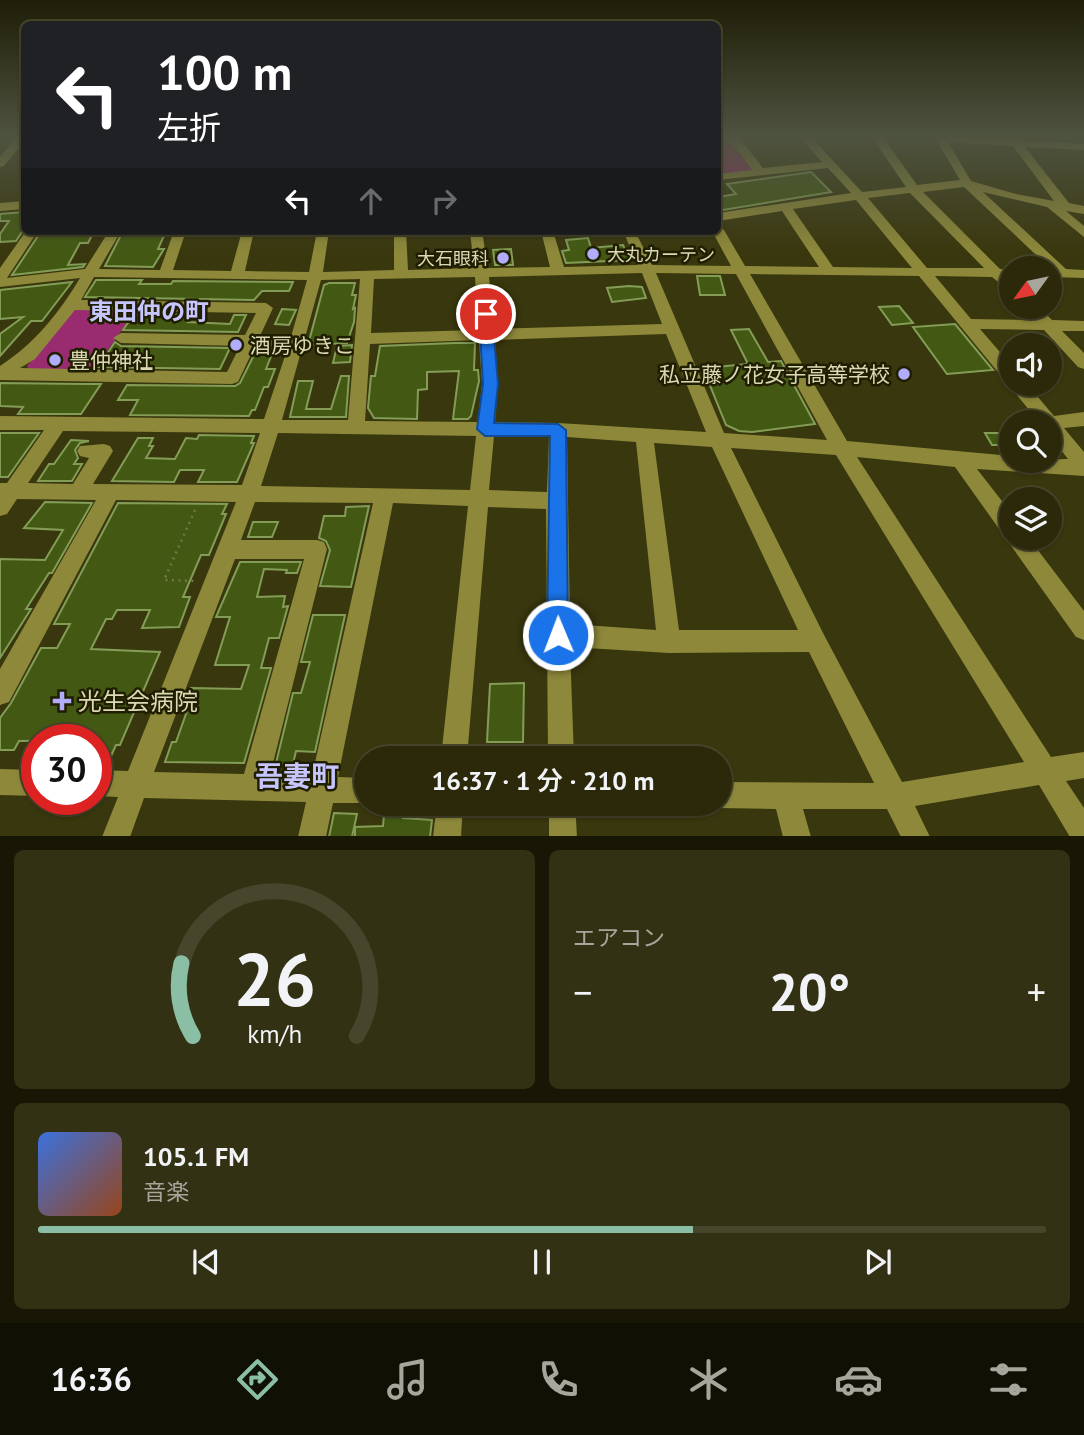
<!DOCTYPE html>
<html lang="ja">
<head>
<meta charset="utf-8">
<style>
  :root { --surface:#2b290a; --page:#333113; --text:#f1f3f6; --muted:#a6a69c; --line:#47452b; --accent:#8abfa5 }
  body { margin:0; font-family:"PT Sans","Noto Sans JP",sans-serif; background:var(--page); color:var(--text); height:100vh; display:flex; flex-direction:column; font-size:26px; white-space:nowrap }
  * { box-sizing:border-box; margin:0 }
  p { font-size:23px; color:var(--muted) }
  .icon { flex:none; width:38px; height:38px; fill:none; stroke:currentColor; stroke-width:2; stroke-linecap:round; stroke-linejoin:round }
  .map { position:relative; height:836px; overflow:hidden }
  .sheet { display:flex; flex-direction:column; gap:14px; padding:14px; background:#181706; flex:1 }
  .sheet>* { flex:none }
  .banner { position:absolute; left:21px; top:21px; width:700px; height:214px; border-radius:10px; box-shadow:0 2px 5px #0004,0 0 0 2px var(--line); background:#202124; color:#fff; overflow:hidden }
  .needle { width:46px; rotate:237deg }
  .tools { position:absolute; left:999px; top:256px; display:grid; gap:14px }
  .tools a { display:grid; place-items:center; width:63px; height:63px; border-radius:50%; background:var(--surface); box-shadow:0 2px 5px #0004,0 0 0 2px var(--line); font-size:35px }
  .speed { position:absolute; left:21px; top:724px; display:flex; gap:14px; font-size:35px; font-weight:700; text-align:center }
  .speed>* { display:grid; place-content:center; width:91px; height:91px; border-radius:50%; background:var(--surface); box-shadow:0 2px 5px #0004,0 0 0 2px var(--line); line-height:1 }
  .speed .limit { border:10px solid #d22; background:#fff; color:#111 }
  .pin { position:absolute; display:grid; place-items:center; width:60px; height:60px; color:#fff; margin:-30px; border:4px solid #fff; border-radius:50%; box-shadow:0 2px 7px #0007 }
  .me { position:absolute; width:77px; margin:-38px; rotate:359deg; stroke-linejoin:round; filter:drop-shadow(0 0 5px #0008) }
  .turn { display:flex; align-items:center; gap:24px; height:147px; padding:0 21px; font-size:32px }
  .turn .icon { width:91px; height:91px; stroke-width:2.5 }
  .turn b { display:block; font-size:49px; line-height:60px }
  .lanes { display:flex; align-items:center; height:66px; padding:0 21px; background:#0003; justify-content:center; gap:35px; direction:ltr }
  .lanes .off { opacity:.35 }
  .big { font-size:52px; font-weight:600; line-height:1.1 }
  .sheet .widget { flex:1; display:flex; flex-direction:column; justify-content:center; gap:10px; min-width:0; padding:0 24px; border-radius:10px; background:var(--page) }
  .sheet .dial { align-items:center; gap:0 }
  .dial svg { height:182px; overflow:visible; fill:none; stroke:var(--line); stroke-width:7; stroke-linecap:round; text-anchor:middle }
  .dial text { fill:var(--text); stroke:none }
  .song { display:flex; align-items:center; gap:21px }
  .cover { width:84px; height:84px; border-radius:10px; background:linear-gradient(135deg,hsl(220 70% 55%),hsl(20 70% 35%)) }
  .played { height:7px; border-radius:4px; background:linear-gradient(90deg,var(--accent) 65%,var(--line) 65%) }
  .keys { display:flex; justify-content:space-around; direction:ltr }
  .heat { display:flex; justify-content:space-between; align-items:center; font-size:38px; direction:ltr }
  .sheet .tiles { flex:1; display:grid; gap:14px; grid-template-columns:1fr 1fr }
  .widget:last-child { grid-column:span 2 }
  .trip { position:absolute; left:354px; top:746px; width:378px; height:70px; border-radius:35px; background:var(--surface); box-shadow:0 2px 5px #0004,0 0 0 2px var(--line); font-weight:600; line-height:70px; text-align:center }
  .tab-bar { display:flex; height:112px; justify-content:space-around; align-items:center; background:#111004; color:var(--muted) }
  .tab-bar .icon { width:49px; height:49px }
  .tab-bar .selected { color:var(--accent) }
  .tab-bar b { font-size:32px; color:var(--text) }
  .map>svg:first-child { display:block }
  .green { fill:#992c71 }
  .building { fill:#435913; stroke:#839d57; stroke-width:2 }
  .lines { fill:none; stroke-linecap:round; stroke-linejoin:round }
  .path { stroke:#76744c; stroke-width:2.5; stroke-dasharray:2 4.5; stroke-linecap:butt }
  .minor { fill:#8d883a; fill-rule:evenodd }
  .route { fill:#1a73e8; stroke:#114b97; stroke-width:2 }
  .poi-dot { fill:#b1adfa; stroke:#201e00; stroke-width:2.5 }
  .labels { text-anchor:middle; dominant-baseline:central; stroke-width:5; stroke-linejoin:round; paint-order:stroke }
  .far-poi-label { font-size:18px; fill:#dad9b3; stroke:#201e00; text-anchor:start }
  .poi-label { font-size:21px; fill:#dad9b3; stroke:#201e00; text-anchor:start }
  .quarter-label { font-size:24px; font-weight:bold; fill:#c6c5fe; stroke:#201e00 }
  .near-poi-label { font-size:24px; fill:#dad9b3; stroke:#201e00; text-anchor:start }
  .near-quarter-label { font-size:28px; font-weight:bold; fill:#c6c5fe; stroke:#201e00 }
</style>
</head>
<body>
<div class="map">
<svg width="1084" height="837" viewBox="0 0 1084 837">
  <rect width="100%" height="100%" fill="#39370d"/>
  <g class="green">
    <path d="M718 136H730L753 169 751 171 718 175Z"/>
    <path d="M74 310H136L93 371 29 370 27 366Z"/>
  </g>
  <g class="building">
    <path d="M811 172 831 192 723 210 718 204V197L736 194 727 184Z"/>
    <path d="M24 212V229L16 241 0 242V234L9 221H0V214Z"/>
    <path d="M64 231H94L88 243H80L68 265 85 264 83 267 12 275 40 233Z"/>
    <path d="M123 231H166L158 249H164L153 267 105 266Z"/>
    <path d="M588 238 591 248 623 245 630 260 566 263 562 251 569 250 566 240Z"/>
    <path d="M511 249 513 265H495L493 250Z"/>
    <path d="M697 276H720L725 295H700Z"/>
    <path d="M96 280H142L139 284H171L173 281 293 282 289 291H262L254 300 85 297Z"/>
    <path d="M72 282 42 321H31L0 356V334L23 317 0 319V290Z"/>
    <path d="M329 283H355L352 295H356L353 309 355 308 354 322 347 343 308 345 324 285Z"/>
    <path d="M629 286 642 287 646 298 612 302 607 288Z"/>
    <path d="M899 306 913 323 892 325 879 307Z"/>
    <path d="M282 309 296 310 289 325 275 324Z"/>
    <path d="M134 314 193 315 188 322 230 324 234 315H246L238 332 123 330Z"/>
    <path d="M955 324 993 370 947 374 913 327Z"/>
    <path d="M749 329 768 362 781 361 815 424 752 432 739 431 726 425 705 373H707L706 368 748 364 731 330Z"/>
    <path d="M115 342 121 346 230 348 220 369 98 367Z"/>
    <path d="M455 343H475L474 370H478L479 381 471 416 468 419H453L459 371 427 372V389L418 390 417 419 374 418 368 408 371 376H375L380 346Z"/>
    <path d="M352 345 350 362 333 363 337 346Z"/>
    <path d="M257 349H274L266 369H275L268 387H264L255 410H252L249 416 130 415 138 400H118L127 385 235 386 240 383Z"/>
    <path d="M341 376H349L346 417H290L298 381H313L306 409H331Z"/>
    <path d="M0 383 82 384H101L81 414H18L23 407 0 406Z"/>
    <path d="M0 433H39L8 477H0Z"/>
    <path d="M985 433H1012V445H992Z"/>
    <path d="M199 435 254 436 251 443H254L237 482H198L204 470H180L174 482 112 481 138 438H153L149 446H153L146 458 175 459 186 438 197 439Z"/>
    <path d="M71 440 89 441 80 443 75 450 78 458 74 464H82L72 481H38L49 464H54Z"/>
    <path d="M45 502 92 503 52 573H49L26 609H31L0 658V559L45 560 63 530 24 528Z"/>
    <path d="M118 503 227 504 222 514H226L209 555H201L183 597H190L179 627 142 628 150 610H117L112 619H106L91 649 160 652 120 745H116L111 756H96V740L19 741 14 750H0V718L11 703 41 648H57L70 624H54Z"/>
    <path d="M369 506 351 587 320 586 330 550 326 541 319 538 324 516H345L346 507Z"/>
    <path d="M253 522H278L272 537H248Z"/>
    <path d="M240 562H301L297 573H286L287 570 264 569 257 597 285 596 283 607 288 606 279 638H269L261 668H271L244 763 165 762 172 742H176L187 711H182L191 688 241 689 249 665H215L230 617H216Z"/>
    <path d="M313 615H345L315 752 296 751 293 764 276 763 293 693H301L310 662H301Z"/>
    <path d="M524 683 523 742H487L490 684Z"/>
    <path d="M334 813 357 814 352 837H329Z"/>
    <path d="M384 814H404L403 818 432 820 430 837H355V827L383 826Z"/>
  </g>
  <g class="lines">
    <path class="path" d="M195 510 164 580 197 581"/>
    <g class="minor">
      <path d="M17 136H24V141L4 166 0 167V157Z"/>
      <path d="M727 136H738L763 168 822 162 799 136H810L862 192 906 187 871 136H882L917 185 960 180 934 136 1008 139 1006 136H1017L1019 140 1084 144V150L1025 147 1069 203 1084 206V214L1066 211 1084 226V237L1047 207 983 192 1066 269 1084 270V278L1050 277V268L964 187 923 192 1000 269H1012V277H1008L1012 280V293L992 277 935 276 971 319 1034 320 1022 306H1038L1052 320 1084 321V331H1062L1084 353V369L1078 367 1044 330 980 329 1012 366V383H1026L1054 416 1084 412V426L1064 428 1084 452V476L977 469 1012 514V537H1028L1084 611V640L1076 637 955 467 857 457 1051 757 1084 752V778L1066 781 1084 808V837H1070L1039 785 915 806 930 837H901L887 809H803L811 837H783L776 809 719 808 710 804 719 803V782L874 783 809 652 669 653 570 647 574 758H548L546 509 488 507 467 758H441L468 506 393 503 338 777 366 778V803H368H333L326 837H298L306 802 144 798 130 837H102L118 797 96 796V770L128 771 236 502 116 500 9 702 0 705V669L96 500 17 499 7 514 0 516V483H7L44 430H0V416L264 419 288 347 255 346 238 382 232 384 0 380V366C34 344 59 313 80 278L0 287V268L26 231H38L7 278 85 269 109 231H121L99 269 160 270 174 231H186L173 270 231 271 242 231H254L245 271 309 272 317 231H329L323 272 394 270V231H406L408 270 474 268 470 231H482L488 268 550 267 541 231H553L564 267 638 265 623 231H635L652 265 731 266 712 231H718V226L724 230 745 266 819 267 782 211 718 221V213L851 193 828 168 718 180V174L752 170ZM948 142 1013 146 1054 201 1016 194 971 181ZM910 193 984 268H927L868 198ZM856 200 912 268 833 267 793 209ZM642 273 662 324 494 329 489 277ZM656 273 736 274 827 440 724 433ZM750 274 919 276 1039 422H1050V436L1068 459 1012 460V456L847 441ZM94 277 307 280 291 337 260 336 273 308 266 303 81 300ZM475 277 478 330 371 333 374 279ZM360 279 348 420H282L321 280ZM75 310 256 313 245 335 121 333 113 338 121 343 240 346 227 372 20 368 35 359ZM666 334 706 432 558 423 495 422 498 384 495 340ZM479 340 482 384 478 422 365 421 370 344ZM63 431 260 433 242 485 93 484 113 451 110 446 104 444 80 446 77 451 80 456 89 458 73 484 28 483ZM278 433 476 436 470 490 261 486ZM494 436 549 437 547 492 489 490ZM567 437 636 442 656 630 570 624ZM654 443 712 447 798 630H679ZM731 448 836 455 1024 762 902 782 823 633ZM255 502 373 503 312 776 270 775 327 549 324 542 317 540H241ZM235 559H304L244 774 154 772Z"/>
      <path d="M24 201V209L0 211V203Z"/>
      <path d="M0 769 37 770V796L0 795Z"/>
      <path d="M437 803H463L461 837H433Z"/>
      <path d="M549 803H575L577 837H549Z"/>
    </g>
  </g>
  <linearGradient id="sky" x2="0" y2="1"><stop stop-color="#1f1e07"/><stop offset="0.54" stop-color="#4e5340"/><stop offset="1" stop-color="#4e5340" stop-opacity="0"/></linearGradient>
  <rect width="1084" height="253" fill="url(#sky)"/>
  <path class="route" d="M486 309 492 314 498 384 494 423 558 424 566 430 568 635 565 642 558 645 550 642 547 635 550 436H485L477 429 483 384 479 314Z"/>
  <g class="poi-dot">
    <circle cx="593" cy="254" r="7"/>
    <circle cx="503" cy="258" r="7"/>
    <circle cx="236" cy="345" r="7"/>
    <circle cx="55" cy="360" r="7"/>
    <circle cx="904" cy="374" r="7"/>
    <path d="M58.5 690.5h7v7h7v7h-7v7h-7v-7h-7v-7h7z"/>
  </g>
  <g class="labels">
    <g class="far-poi-label">
      <text x="607" y="254">大丸カーテン</text>
      <text x="489" y="258" text-anchor="end">大石眼科</text>
    </g>
    <g class="poi-label">
      <text x="250" y="345">酒房ゆきこ</text>
      <text x="69" y="360">豊仲神社</text>
      <text x="890" y="374" text-anchor="end">私立藤ノ花女子高等学校</text>
    </g>
    <g class="quarter-label">
      <text x="149" y="311">東田仲の町</text>
    </g>
    <g class="near-poi-label">
      <text x="78" y="701">光生会病院</text>
    </g>
    <g class="near-quarter-label">
      <text x="297" y="775">吾妻町</text>
    </g>
  </g>
</svg>
<div class="tools">
<a><svg class="needle" viewBox="-14 -14 28 28"><path d="M0-13l5 13h-10z" fill="#e53935"/><path d="M0 13l5-13h-10z" fill="#a6a69c"/></svg></a>
<a><svg class="icon" aria-label="sound" viewBox="0 0 24 24"><path d="M4 9h4l5-4v14l-5-4H4zM17 9q2 3 0 6"/></svg></a>
<a><svg class="icon" aria-label="search" viewBox="0 0 24 24"><circle cx="10" cy="10" r="6"/><path d="M15 15l6 6"/></svg></a>
<a><svg class="icon" aria-label="layers" viewBox="0 0 24 24"><path d="M12 4l9 5-9 5-9-5zM3 14l9 5 9-5"/></svg></a>
</div>
<div class="speed"><div class="limit">30</div></div>
<div class="pin" style="left:486px;top:314px;background:#d93025"><svg class="icon" aria-label="arrive" viewBox="0 0 24 24"><path d="M6 21V4h12l-3 4 3 4H6"/></svg></div>
<svg class="me" style="left:558px;top:635px" viewBox="-20 -20 40 40"><circle r="17" fill="#1a73e8" stroke="#fff" stroke-width="3"/><path d="M0-11L8 9 0 5-8 9z" fill="#fff"/></svg>
<div class="trip">16:37 · 1 分 · 210 m</div>
<div class="banner">
<div class="turn"><svg class="icon" aria-label="left" viewBox="0 0 24 24"><path d="M17 20v-9H6M10 6l-5 5 5 5"/></svg><div><b>100 m</b>左折</div></div>
<div class="lanes"><svg class="icon" aria-label="left" viewBox="0 0 24 24"><path d="M17 20v-9H6M10 6l-5 5 5 5"/></svg><svg class="icon off" aria-label="ahead" viewBox="0 0 24 24"><path d="M12 20V5M6 11l6-6 6 6"/></svg><svg class="icon off" aria-label="right" viewBox="0 0 24 24"><path d="M7 20v-9h11M14 6l5 5-5 5"/></svg></div>
</div>
</div>
<section class="sheet">
<div class="tiles">
<div class="widget dial"><svg viewBox="0 0 100 80">
<path d="M14 69A42 42 0 1 1 86 69"/>
<path d="M14 69A42 42 0 0 1 9 37" stroke="#8abfa5"/>
<text x="50" y="56" font-size="32" font-weight="700">26</text>
<text x="50" y="72" font-size="11">km/h</text>
</svg></div>
<div class="widget"><p>エアコン</p>
<div class="heat"><a>−</a><b class="big">20°</b><a>+</a></div>
</div>
<div class="widget">
<div class="song"><i class="cover"></i><div><b>105.1 FM</b><p>音楽</p></div></div>
<div class="played"></div>
<div class="keys"><svg class="icon" aria-label="previous" viewBox="0 0 24 24"><path d="M18 5L8 12l10 7zM5 5v14"/></svg><svg class="icon" aria-label="pause" viewBox="0 0 24 24"><path d="M8 5v14M16 5v14"/></svg><svg class="icon" aria-label="next" viewBox="0 0 24 24"><path d="M6 5l10 7-10 7zM19 5v14"/></svg></div>
</div>
</div>
</section>
<nav class="tab-bar">
<b>16:36</b>
<svg class="icon selected" aria-label="directions" viewBox="0 0 24 24"><path d="M12 3l9 9-9 9-9-9zM9 14v-3h6M13 9l2 2-2 2"/></svg>
<svg class="icon" aria-label="music" viewBox="0 0 24 24"><path d="M9 18V5l10-2v13"/><circle cx="6" cy="18" r="3"/><circle cx="16" cy="16" r="3"/></svg>
<svg class="icon" aria-label="phone" viewBox="0 0 24 24"><path d="M5 4h4l2 5-3 2q2 4 5 5l2-3 5 2v4C11 20 4 13 5 4z"/></svg>
<svg class="icon" aria-label="climate" viewBox="0 0 24 24"><path d="M12 3v18M4 7l16 10M4 17L20 7"/></svg>
<svg class="icon" aria-label="car" viewBox="0 0 24 24"><path d="M5 17H2v-5l4-1 3-4h7l3 4 3 1v5h-3M9 17h6M6 11h13"/><circle cx="7" cy="17" r="2"/><circle cx="17" cy="17" r="2"/></svg>
<svg class="icon" aria-label="filters" viewBox="0 0 24 24"><path d="M4 7h16M4 17h16"/><circle cx="9" cy="7" r="2"/><circle cx="15" cy="17" r="2"/></svg>
</nav>
</body>
</html>
